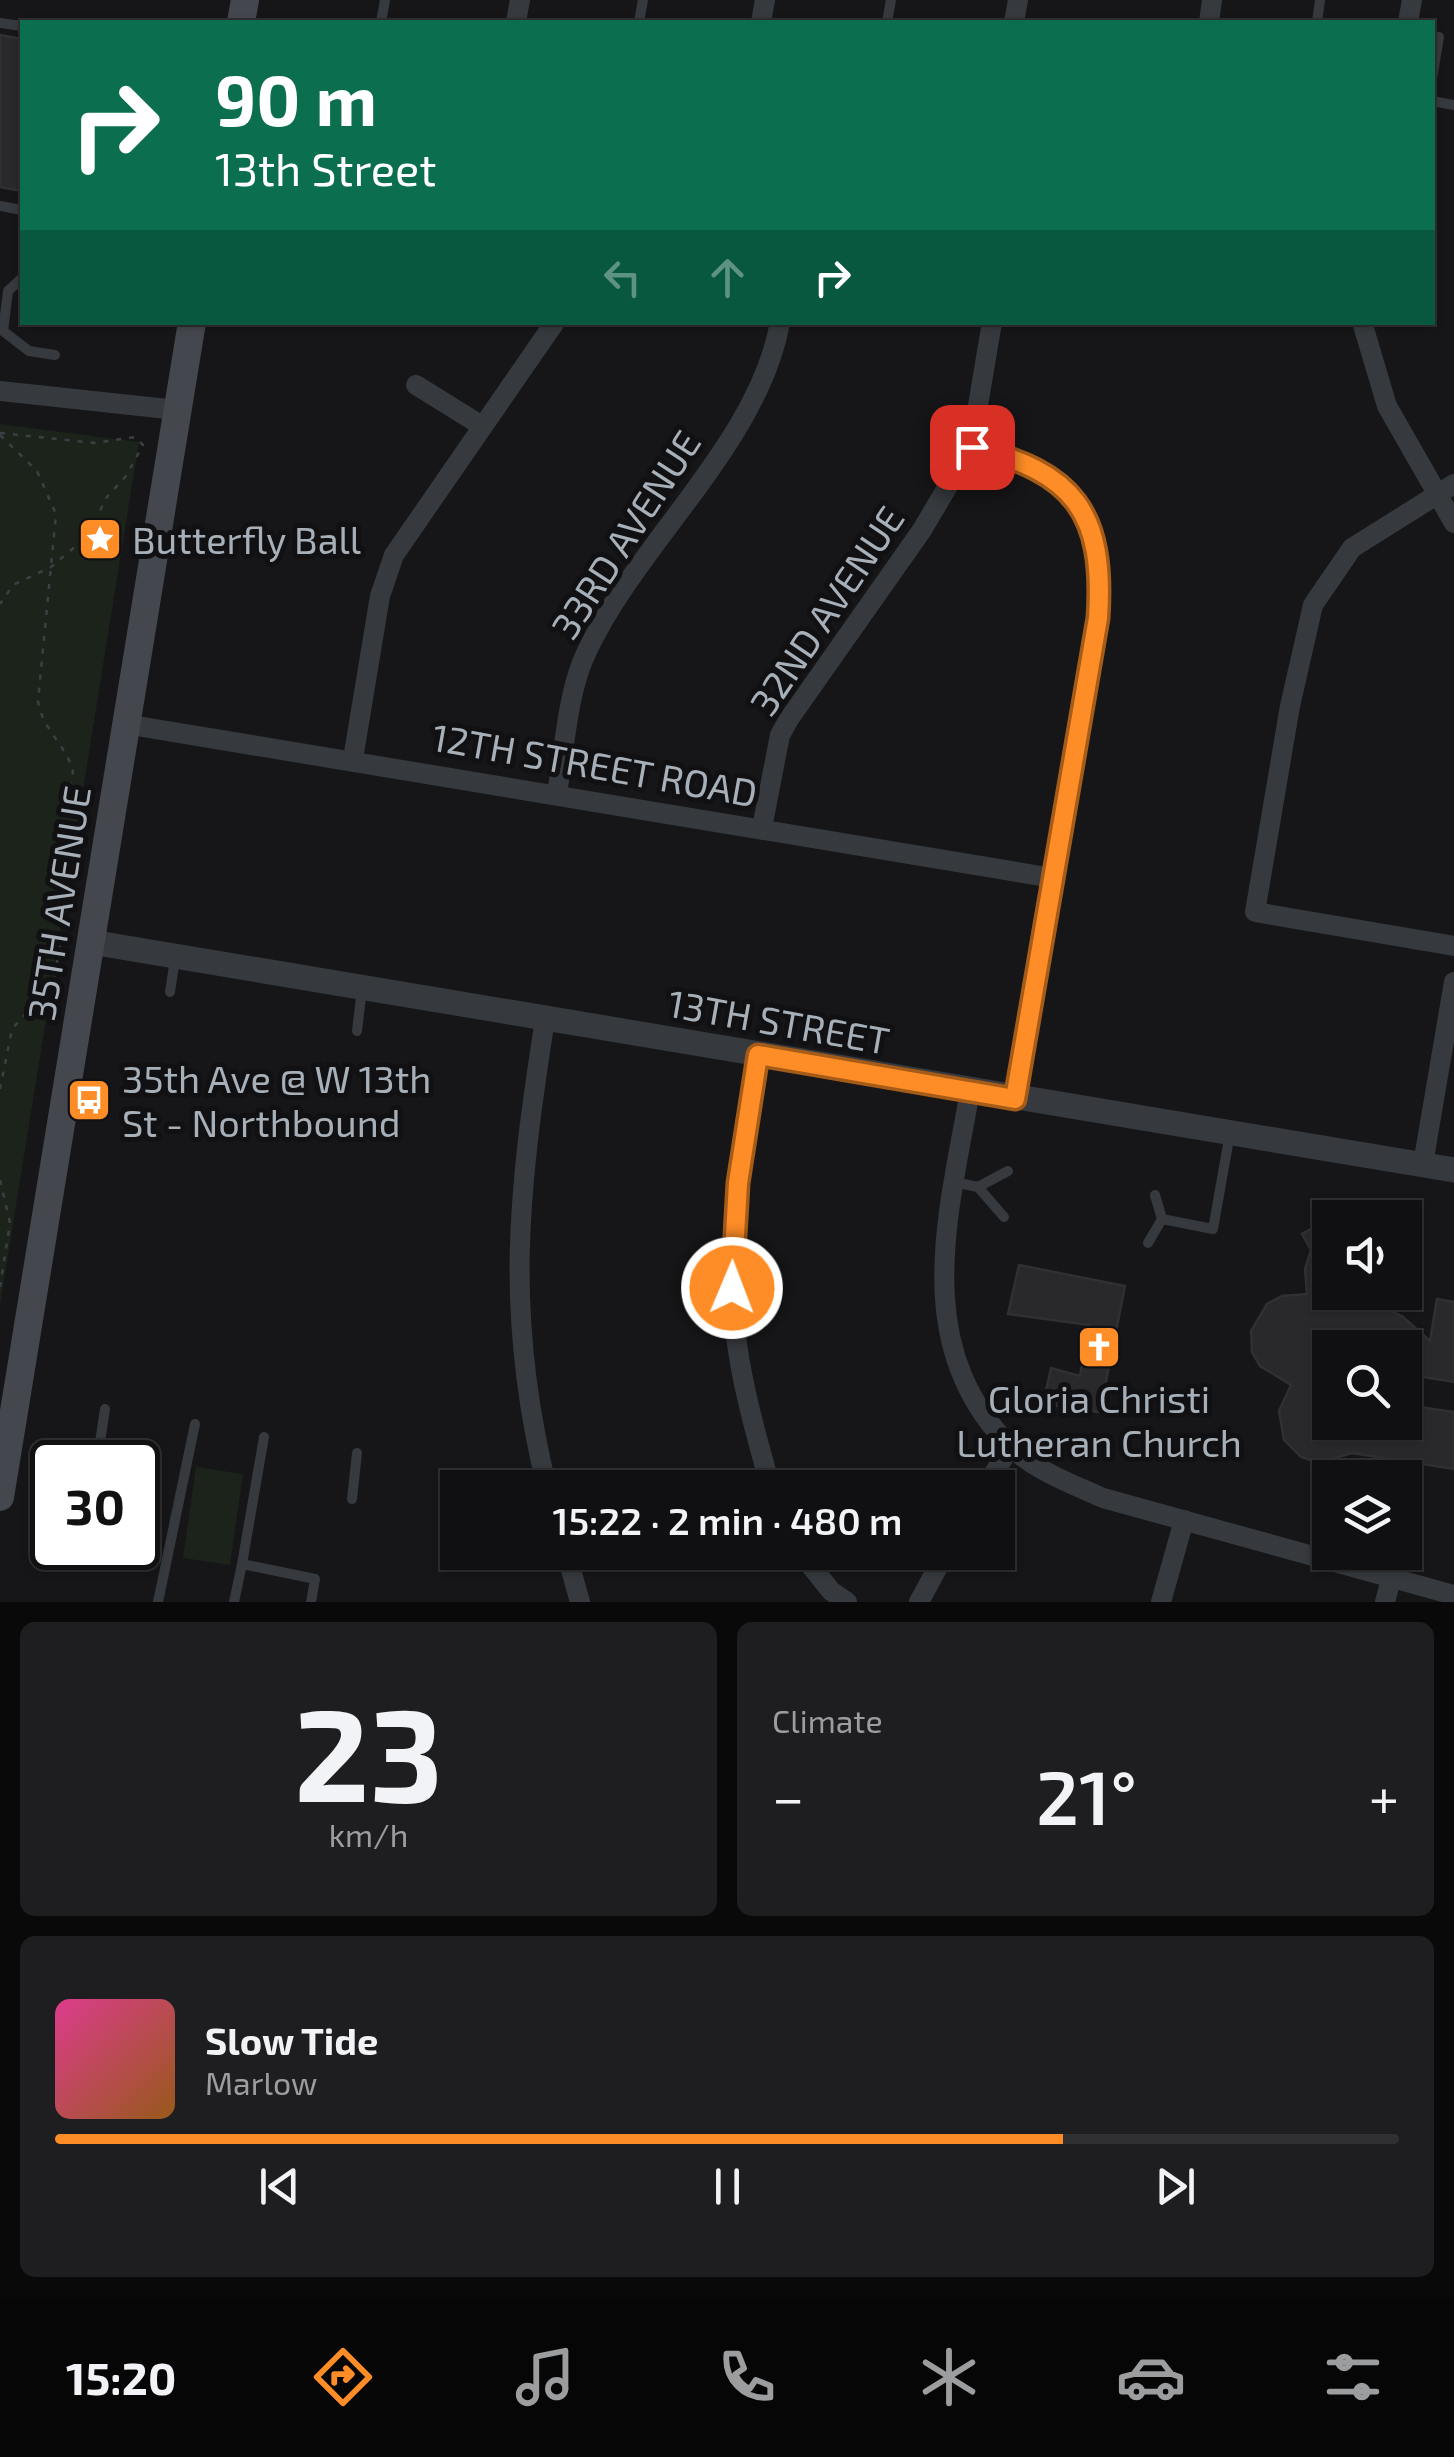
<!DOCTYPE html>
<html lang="en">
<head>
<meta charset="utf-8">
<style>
  :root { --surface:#101012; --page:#1e1e20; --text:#f1f3f6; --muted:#9c9d9f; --line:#303032; --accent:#ff8d27 }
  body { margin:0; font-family:"Exo 2",sans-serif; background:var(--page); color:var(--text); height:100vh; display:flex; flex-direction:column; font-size:38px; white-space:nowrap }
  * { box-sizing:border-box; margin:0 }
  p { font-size:32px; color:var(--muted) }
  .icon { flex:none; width:55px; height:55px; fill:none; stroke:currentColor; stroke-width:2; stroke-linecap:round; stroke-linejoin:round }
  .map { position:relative; height:1602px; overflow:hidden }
  .panel { display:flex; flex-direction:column; gap:20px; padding:20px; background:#09090a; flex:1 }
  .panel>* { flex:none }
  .guide { position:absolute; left:20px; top:20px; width:1415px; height:305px; border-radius:0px; box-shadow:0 2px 8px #0004,0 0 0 2px var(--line); background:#0b6e4f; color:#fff; overflow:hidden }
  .tools { position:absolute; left:1312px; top:1200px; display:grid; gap:20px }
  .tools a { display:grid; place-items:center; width:110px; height:110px; border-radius:0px; background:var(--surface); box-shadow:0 2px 8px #0004,0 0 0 2px var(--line); font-size:50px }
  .speed { position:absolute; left:30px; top:1440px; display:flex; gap:20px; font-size:50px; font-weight:700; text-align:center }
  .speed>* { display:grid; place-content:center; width:130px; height:130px; border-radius:50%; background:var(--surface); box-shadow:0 2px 8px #0004,0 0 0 2px var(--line); line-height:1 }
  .speed .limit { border:5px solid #111; border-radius:15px; background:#fff; color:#111 }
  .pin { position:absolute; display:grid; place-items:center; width:85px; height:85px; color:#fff; margin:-42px; border-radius:20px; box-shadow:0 5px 15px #0006 }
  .me { position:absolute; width:110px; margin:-55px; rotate:1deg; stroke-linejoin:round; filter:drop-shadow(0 0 8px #0008) }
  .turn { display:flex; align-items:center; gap:35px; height:210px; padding:0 30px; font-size:45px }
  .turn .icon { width:130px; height:130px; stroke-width:2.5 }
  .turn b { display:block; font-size:70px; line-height:85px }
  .lanes { display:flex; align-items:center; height:95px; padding:0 30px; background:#0003; justify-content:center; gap:50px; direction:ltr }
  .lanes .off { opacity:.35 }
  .big { font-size:75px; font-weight:600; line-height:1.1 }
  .panel .widget { flex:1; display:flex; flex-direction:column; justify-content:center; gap:15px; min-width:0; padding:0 35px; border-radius:15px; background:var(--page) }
  .panel .dial { align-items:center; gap:0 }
  .dial b { font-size:130px; line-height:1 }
  .song { display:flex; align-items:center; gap:30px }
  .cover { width:120px; height:120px; border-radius:15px; background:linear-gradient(135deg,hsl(330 70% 55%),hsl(30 70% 35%)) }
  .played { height:10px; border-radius:5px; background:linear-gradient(90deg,var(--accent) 75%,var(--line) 75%) }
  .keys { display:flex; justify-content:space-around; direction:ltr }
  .heat { display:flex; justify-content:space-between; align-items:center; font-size:55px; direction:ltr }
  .panel .tiles { flex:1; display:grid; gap:20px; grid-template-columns:1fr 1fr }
  .widget:last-child { grid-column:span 2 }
  .trip { position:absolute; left:440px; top:1470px; width:575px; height:100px; border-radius:0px; background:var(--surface); box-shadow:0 2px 8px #0004,0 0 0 2px var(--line); font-weight:600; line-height:100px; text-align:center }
  .tabs { display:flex; height:160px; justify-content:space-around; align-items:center; background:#060607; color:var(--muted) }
  .tabs .icon { width:70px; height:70px }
  .tabs .active { color:var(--accent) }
  .tabs b { font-size:45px; color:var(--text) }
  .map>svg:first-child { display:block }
  .green { fill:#1c231b }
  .building { fill:#29292c; stroke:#303034; stroke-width:2.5 }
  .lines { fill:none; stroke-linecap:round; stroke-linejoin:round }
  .path { stroke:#3c4044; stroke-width:2.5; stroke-dasharray:5 8; stroke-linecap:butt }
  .service { stroke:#36393d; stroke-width:10 }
  .minor { stroke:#36393d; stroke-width:20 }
  .tertiary { stroke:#36393d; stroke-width:25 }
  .secondary { stroke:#44484e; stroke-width:28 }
  .route-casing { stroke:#a65c19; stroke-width:25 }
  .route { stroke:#ff8d27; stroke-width:18 }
  .labels { text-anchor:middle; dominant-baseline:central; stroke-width:10; stroke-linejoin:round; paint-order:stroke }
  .street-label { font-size:38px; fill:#a7b0b9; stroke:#111113 }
  .poi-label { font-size:38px; fill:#a7b0b9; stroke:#111113; text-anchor:start }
</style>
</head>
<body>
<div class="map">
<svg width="1454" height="1602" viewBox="0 0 1454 1602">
  <rect width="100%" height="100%" fill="#161618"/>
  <g class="green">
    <path d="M0 424 139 442 0 1305Z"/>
    <path d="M196 1467 243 1474 230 1565 183 1558Z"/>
  </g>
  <g class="building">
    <path d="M0 35 22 39V191L0 187Z"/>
    <path d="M1330 1218V1292H1389L1380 1307 1402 1316 1430 1341 1437 1299 1454 1302V1382L1418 1376 1405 1392V1348H1330V1422H1405V1405L1454 1412V1469L1352 1453 1319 1463 1301 1457 1284 1440 1279 1411 1291 1385 1260 1366 1252 1352 1251 1331 1267 1304 1282 1296 1307 1294 1305 1269 1311 1250 1302 1234Z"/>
    <path d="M1019 1265 1125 1286 1100 1412 1043 1404 1051 1368 1080 1376 1089 1325 1008 1314Z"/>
  </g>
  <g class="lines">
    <g class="path">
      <path d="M0 433 95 443 135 437 143 445 126 476 106 498 89 535 51 567 13 585 0 604"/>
      <path d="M0 435 37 471 56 514 38 701C42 729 66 745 73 771L56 862 70 891 53 984 12 1029 0 1089"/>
      <path d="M0 1180 10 1223 0 1287"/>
    </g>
    <g class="service">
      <path d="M381 22 385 0"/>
      <path d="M639 22 643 0"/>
      <path d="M887 22 891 0"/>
      <path d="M1317 22 1320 0"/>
      <path d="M0 23 22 26"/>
      <path d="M1432 79 1439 37"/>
      <path d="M1432 101 1454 105"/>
      <path d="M0 206 22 210"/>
      <path d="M22 278 8 291 3 331 29 351 55 355"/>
      <path d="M170 992 175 959"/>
      <path d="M357 1031 362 989"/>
      <path d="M954 1182 978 1187 1004 1217"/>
      <path d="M978 1187 1008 1171"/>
      <path d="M1155 1195 1162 1219 1213 1229 1230 1133"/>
      <path d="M1148 1243 1162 1219"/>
      <path d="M264 1437 242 1564 315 1579 311 1602"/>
      <path d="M97 1462 105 1409"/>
      <path d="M352 1499 357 1453"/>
      <path d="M158 1602 195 1424"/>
      <path d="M234 1602 242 1564"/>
    </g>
    <g class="minor">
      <path d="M516 22 520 0"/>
      <path d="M761 22 765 0"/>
      <path d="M1014 22 1018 0"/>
      <path d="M1209 22 1212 0"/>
      <path d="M1408 22 1412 0"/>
      <path d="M1362 322 1387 406 1454 523"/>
      <path d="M416 385 482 426"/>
      <path d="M0 391 177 410"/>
      <path d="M971 447C1074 473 1105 512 1098 618L1015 1099"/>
      <path d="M1454 484 1352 548 1313 605 1290 706 1255 912 1454 946"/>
      <path d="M125 724 1053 878"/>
      <path d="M353 759 380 596 394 555 555 322"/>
      <path d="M557 793C565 748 567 692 587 651 639 541 759 442 780 322"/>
      <path d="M762 828 780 735 789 719 922 530 971 447 992 322"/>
      <path d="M545 1019C518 1193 504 1313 547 1488"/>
      <path d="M758 1055C746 1131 732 1207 732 1284 733 1353 752 1422 771 1488"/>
      <path d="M970 1091C949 1213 909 1345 1010 1446 1034 1470 1072 1484 1103 1498L1454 1595"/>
      <path d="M1423 1164 1454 982"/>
      <path d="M985 1488 1010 1447"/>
      <path d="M566 1552 580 1602"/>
      <path d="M800 1552 831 1591 847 1602"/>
      <path d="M919 1602 946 1552"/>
      <path d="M1161 1602 1184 1520"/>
      <path d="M1385 1602 1392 1575"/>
    </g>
    <path class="tertiary" d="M91 942 1454 1170"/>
    <g class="secondary">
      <path d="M241 22 245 0"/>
      <path d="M0 1497 192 322"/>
    </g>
  </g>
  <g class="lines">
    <g class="route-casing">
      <path id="route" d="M732 1288 738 1183 758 1055 1015 1099 1098 618C1105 512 1074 472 972 447"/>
    </g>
    <use href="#route" class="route"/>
  </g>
  <defs>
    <g id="sight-square" transform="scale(2.25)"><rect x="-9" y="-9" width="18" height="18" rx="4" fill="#ff8d27" stroke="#111113"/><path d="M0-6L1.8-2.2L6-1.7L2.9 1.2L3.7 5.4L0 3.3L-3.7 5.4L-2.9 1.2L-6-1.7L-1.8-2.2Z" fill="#fff"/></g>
    <g id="bus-square" transform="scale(2.25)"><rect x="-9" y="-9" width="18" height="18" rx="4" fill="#ff8d27" stroke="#111113"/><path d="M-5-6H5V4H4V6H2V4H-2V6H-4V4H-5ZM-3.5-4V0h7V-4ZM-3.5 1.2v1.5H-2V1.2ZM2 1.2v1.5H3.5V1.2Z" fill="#fff"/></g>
    <g id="church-square" transform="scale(2.25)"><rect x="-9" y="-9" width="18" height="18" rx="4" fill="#ff8d27" stroke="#111113"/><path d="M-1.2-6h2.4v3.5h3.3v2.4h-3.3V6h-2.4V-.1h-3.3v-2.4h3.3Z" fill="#fff"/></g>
  </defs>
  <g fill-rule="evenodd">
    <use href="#sight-square" x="100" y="539"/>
    <use href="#bus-square" x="89" y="1100"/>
    <use href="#church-square" x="1099" y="1347"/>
  </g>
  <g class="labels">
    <g class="street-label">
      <text transform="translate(625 534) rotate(-57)">33RD AVENUE</text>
      <text transform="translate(826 610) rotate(-56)">32ND AVENUE</text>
      <text transform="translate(595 764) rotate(10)">12TH STREET ROAD</text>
      <text transform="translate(58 903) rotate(-81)">35TH AVENUE</text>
      <text transform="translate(779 1021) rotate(10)">13TH STREET</text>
    </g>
    <g class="poi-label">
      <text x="132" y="539">Butterfly Ball</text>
      <text x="122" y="1078">35th Ave @ W 13th<tspan x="122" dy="44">St - Northbound</tspan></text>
      <text x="1099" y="1398" text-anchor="middle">Gloria Christi<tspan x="1099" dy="44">Lutheran Church</tspan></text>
    </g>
  </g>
</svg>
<div class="tools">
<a><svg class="icon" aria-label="sound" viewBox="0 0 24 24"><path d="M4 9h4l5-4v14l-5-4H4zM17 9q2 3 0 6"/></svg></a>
<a><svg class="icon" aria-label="search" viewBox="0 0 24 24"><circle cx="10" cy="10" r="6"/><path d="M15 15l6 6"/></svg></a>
<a><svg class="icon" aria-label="layers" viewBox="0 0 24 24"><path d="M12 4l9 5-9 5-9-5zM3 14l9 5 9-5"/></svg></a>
</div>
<div class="speed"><div class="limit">30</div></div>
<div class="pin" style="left:972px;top:447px;background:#d93025"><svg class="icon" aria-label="arrive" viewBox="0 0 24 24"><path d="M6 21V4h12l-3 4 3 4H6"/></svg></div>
<svg class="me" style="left:732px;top:1288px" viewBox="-20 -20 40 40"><circle r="17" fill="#ff8d27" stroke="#fff" stroke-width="3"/><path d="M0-11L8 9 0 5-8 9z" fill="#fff"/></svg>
<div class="trip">15:22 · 2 min · 480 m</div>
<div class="guide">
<div class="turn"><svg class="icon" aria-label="right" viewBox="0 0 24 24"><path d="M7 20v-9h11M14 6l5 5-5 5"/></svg><div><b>90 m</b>13th Street</div></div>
<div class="lanes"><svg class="icon off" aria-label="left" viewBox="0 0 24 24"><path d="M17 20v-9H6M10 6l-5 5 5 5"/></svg><svg class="icon off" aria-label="ahead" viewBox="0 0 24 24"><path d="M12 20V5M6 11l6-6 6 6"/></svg><svg class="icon" aria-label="right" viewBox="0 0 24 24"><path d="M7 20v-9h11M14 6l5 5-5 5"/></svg></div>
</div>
</div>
<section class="panel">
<div class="tiles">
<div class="widget dial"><b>23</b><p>km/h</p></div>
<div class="widget"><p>Climate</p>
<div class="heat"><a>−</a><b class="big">21°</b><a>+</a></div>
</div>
<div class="widget">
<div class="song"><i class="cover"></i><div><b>Slow Tide</b><p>Marlow</p></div></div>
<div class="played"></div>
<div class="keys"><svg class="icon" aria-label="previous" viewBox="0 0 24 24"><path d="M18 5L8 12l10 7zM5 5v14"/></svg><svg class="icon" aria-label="pause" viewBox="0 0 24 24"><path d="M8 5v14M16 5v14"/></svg><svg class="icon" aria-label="next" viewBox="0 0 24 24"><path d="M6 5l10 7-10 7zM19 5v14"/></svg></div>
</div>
</div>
</section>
<nav class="tabs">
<b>15:20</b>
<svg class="icon active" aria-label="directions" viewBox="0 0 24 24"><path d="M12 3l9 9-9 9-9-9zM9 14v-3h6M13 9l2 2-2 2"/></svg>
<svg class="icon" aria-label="music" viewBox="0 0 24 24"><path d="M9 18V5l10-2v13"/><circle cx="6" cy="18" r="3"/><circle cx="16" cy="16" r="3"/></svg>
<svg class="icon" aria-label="phone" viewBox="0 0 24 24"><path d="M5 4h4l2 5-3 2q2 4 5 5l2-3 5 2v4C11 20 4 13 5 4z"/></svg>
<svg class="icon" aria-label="climate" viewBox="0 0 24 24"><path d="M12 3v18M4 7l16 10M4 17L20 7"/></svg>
<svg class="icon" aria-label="car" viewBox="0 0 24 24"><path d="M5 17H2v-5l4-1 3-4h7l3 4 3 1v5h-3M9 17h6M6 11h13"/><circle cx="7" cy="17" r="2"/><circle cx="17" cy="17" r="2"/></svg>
<svg class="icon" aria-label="filters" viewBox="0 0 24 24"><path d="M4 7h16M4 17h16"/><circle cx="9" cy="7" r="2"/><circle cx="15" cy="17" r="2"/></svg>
</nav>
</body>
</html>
